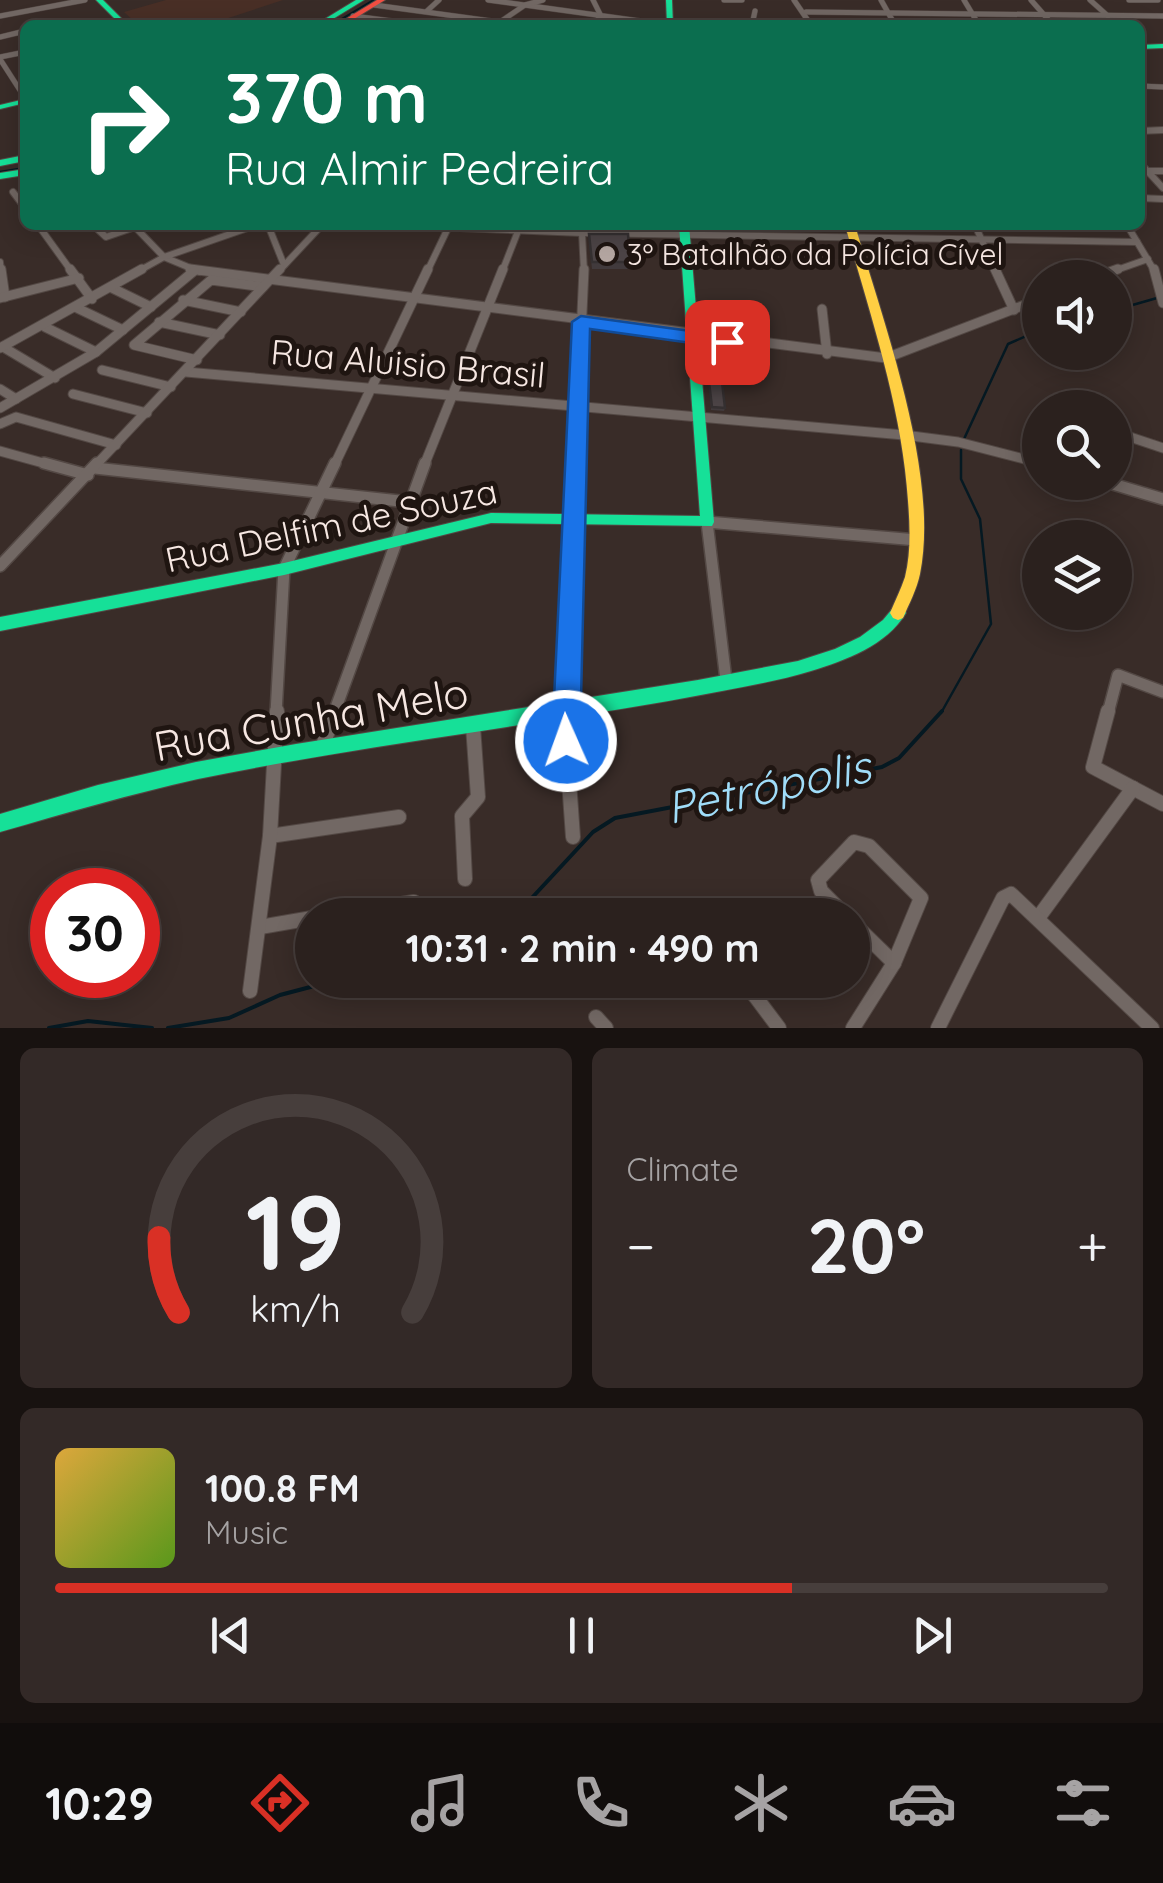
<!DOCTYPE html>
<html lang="en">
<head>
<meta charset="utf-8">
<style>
  :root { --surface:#2b211e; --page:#332927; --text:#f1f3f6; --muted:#a6a3a4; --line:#473e3c; --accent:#d93025 }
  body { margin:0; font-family:Quicksand,sans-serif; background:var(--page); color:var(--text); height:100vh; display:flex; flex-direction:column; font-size:38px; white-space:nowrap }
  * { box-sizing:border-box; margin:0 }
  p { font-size:32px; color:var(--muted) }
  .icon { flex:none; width:55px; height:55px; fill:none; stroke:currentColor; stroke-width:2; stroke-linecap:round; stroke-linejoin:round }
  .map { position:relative; height:1028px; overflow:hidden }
  .details { display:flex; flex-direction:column; gap:20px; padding:20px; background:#181210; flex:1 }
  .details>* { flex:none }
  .top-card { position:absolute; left:20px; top:20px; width:1125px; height:210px; border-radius:15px; box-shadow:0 5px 25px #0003,0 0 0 2px var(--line); background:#0b6e4f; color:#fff; overflow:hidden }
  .buttons { position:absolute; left:1022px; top:260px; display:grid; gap:20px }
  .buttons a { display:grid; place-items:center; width:110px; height:110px; border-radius:50%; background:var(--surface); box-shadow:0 5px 25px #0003,0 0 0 2px var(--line); font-size:50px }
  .speed { position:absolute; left:30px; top:868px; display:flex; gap:20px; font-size:50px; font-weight:700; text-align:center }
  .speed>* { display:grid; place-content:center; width:130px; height:130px; border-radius:50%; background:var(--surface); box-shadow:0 5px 25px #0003,0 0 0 2px var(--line); line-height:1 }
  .speed .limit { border:15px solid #d22; background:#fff; color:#111 }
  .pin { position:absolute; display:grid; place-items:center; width:85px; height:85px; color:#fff; margin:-42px; border-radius:20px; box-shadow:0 5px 15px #0006 }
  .me { position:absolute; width:110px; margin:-55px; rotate:358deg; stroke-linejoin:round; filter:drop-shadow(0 0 8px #0008) }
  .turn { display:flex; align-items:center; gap:35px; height:210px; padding:0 40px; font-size:45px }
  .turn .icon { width:130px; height:130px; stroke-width:2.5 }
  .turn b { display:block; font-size:70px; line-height:85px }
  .big { font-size:75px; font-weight:800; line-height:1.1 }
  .details .card { flex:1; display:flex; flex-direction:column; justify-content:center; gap:15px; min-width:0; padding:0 35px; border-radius:15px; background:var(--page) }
  .details .dial { align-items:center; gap:0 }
  .dial svg { height:260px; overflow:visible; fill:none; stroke:var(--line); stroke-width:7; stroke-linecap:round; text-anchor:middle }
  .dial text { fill:var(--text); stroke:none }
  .song { display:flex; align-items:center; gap:30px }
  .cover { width:120px; height:120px; border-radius:15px; background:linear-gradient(135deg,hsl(40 70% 55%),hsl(90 70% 35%)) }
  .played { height:10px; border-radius:5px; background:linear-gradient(90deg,var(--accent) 70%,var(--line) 70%) }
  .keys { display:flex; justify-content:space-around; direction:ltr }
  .heat { display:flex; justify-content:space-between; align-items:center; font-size:55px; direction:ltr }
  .details .tiles { flex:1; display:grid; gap:20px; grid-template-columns:1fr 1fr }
  .card:last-child { grid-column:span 2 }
  .trip { position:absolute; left:295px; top:898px; width:575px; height:100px; border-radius:50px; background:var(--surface); box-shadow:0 5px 25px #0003,0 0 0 2px var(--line); font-weight:800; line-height:100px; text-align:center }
  .tab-bar { display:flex; height:160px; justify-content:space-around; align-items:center; background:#110d0c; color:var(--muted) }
  .tab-bar .icon { width:70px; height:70px }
  .tab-bar .on { color:var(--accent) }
  .tab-bar b { font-size:45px; color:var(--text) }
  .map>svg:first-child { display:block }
  .built { fill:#492f26 }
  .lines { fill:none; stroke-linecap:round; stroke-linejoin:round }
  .stream-far1 { stroke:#051922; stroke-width:2.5 }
  .stream { stroke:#051922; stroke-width:4 }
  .street-far4-casing { stroke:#534844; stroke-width:6 }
  .street-far3-casing { stroke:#534844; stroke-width:8 }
  .street-far2-casing { stroke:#534844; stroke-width:11 }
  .street-far1-casing { stroke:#534844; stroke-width:14 }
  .street-casing { stroke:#534844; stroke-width:16 }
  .fast-casing { stroke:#534844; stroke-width:2 }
  .slow-casing { stroke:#534844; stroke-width:2 }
  .jam-casing { stroke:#534844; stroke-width:2 }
  .street-far4 { stroke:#726864; stroke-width:5 }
  .street-far3 { stroke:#726864; stroke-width:6 }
  .street-far2 { stroke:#726864; stroke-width:9 }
  .street-far1 { stroke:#726864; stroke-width:11 }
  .street { stroke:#726864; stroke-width:14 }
  .fast { fill:#16e098; fill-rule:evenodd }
  .slow { fill:#ffcf43; fill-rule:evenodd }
  .jam { fill:#f24e42; fill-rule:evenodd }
  .wall { fill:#413a3c }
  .building { fill:#4c4446; stroke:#353031; stroke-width:2.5 }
  .route { fill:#1a73e8; stroke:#114b97; stroke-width:2.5 }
  .poi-dot { fill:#b4a6a1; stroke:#1f1511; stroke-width:4 }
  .labels { text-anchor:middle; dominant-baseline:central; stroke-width:10; stroke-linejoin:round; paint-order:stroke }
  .far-poi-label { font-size:30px; fill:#f6e7e2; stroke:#1f1511; text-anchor:start }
  .street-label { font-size:35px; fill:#f6e7e2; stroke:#1f1511 }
  .near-street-label { font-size:42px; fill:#f6e7e2; stroke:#1f1511 }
  .near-water-label { font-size:45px; font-style:italic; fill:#a0ddf9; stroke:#1f1511 }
</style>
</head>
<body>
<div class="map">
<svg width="1163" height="1028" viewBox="0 0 1163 1028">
  <rect width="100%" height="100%" fill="#392c28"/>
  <path class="built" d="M166 0H283L207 25H138L124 12Z"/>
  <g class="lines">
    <g class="stream-far1">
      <path d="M332 25 374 0"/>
      <path d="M0 172 25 168"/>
      <path d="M1115 310 1157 298"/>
      <path d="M964 439 1008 344 1040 330"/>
      <path d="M941 713 991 624 980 519 961 479V450"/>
    </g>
    <g class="stream">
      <path d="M516 915 593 832 615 818 882 767 899 758 942 711"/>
      <path d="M49 1028 88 1021 152 1028"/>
      <path d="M168 1028 229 1018 280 995 337 980"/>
    </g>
    <g class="street-far4-casing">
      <g id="street-far4">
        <path d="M488 0 669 25"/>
        <path d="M724 0H742"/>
        <path d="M794 0 811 25"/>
        <path d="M881 0 895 25"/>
        <path d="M964 0 979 25"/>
        <path d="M1031 0 1053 25"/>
        <path d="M1090 0 1108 16"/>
        <path d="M1129 0H1158"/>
        <path d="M374 5 521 25"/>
        <path d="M427 11 439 0"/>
        <path d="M806 12 1163 16"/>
        <path d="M0 16 85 0"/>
        <path d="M353 16 423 25"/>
        <path d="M500 22 525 5 543 0"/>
        <path d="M592 25 601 16 593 0"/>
        <path d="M752 25 755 11"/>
        <path d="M0 37 25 31"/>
        <path d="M0 57 25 52"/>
        <path d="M0 59 25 98"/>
        <path d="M1140 86 1163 87"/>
      </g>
    </g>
    <g class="street-far3-casing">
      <g id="street-far3">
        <path d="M1140 131 1163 130"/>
        <path d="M1140 163 1163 188"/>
        <path d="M1148 171H1163"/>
        <path d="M13 192 25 208"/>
        <path d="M1140 198 1163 199"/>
        <path d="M38 225 72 272"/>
        <path d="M93 225 106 237 141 225"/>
        <path d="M268 225 284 265"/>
        <path d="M383 225 582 233 1137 242"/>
        <path d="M975 225 996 272"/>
        <path d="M1127 225 1155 272"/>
        <path d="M136 228 164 257 200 272"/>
        <path d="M582 233 584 272"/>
        <path d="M0 262 1 272"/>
        <path d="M137 272 164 257 256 225"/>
        <path d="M278 272 322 225"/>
        <path d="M427 272 448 228"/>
        <path d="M502 272 520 226"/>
        <path d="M1111 272 1148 259"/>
      </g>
    </g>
    <g class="street-far2-casing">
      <g id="street-far2">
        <path d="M1 269 5 297"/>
        <path d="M70 269 92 299"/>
        <path d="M190 269 886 358 1040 299"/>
        <path d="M995 269 1014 310"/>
        <path d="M1154 269 1163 303"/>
        <path d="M1093 278 1118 269"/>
        <path d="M112 288 151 307"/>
        <path d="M0 298 79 278"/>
        <path d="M183 300 241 312"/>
        <path d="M77 308 123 330"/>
        <path d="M822 309 827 354"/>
        <path d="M159 322 220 335"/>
        <path d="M45 327 96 352"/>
        <path d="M3 347 55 378"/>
        <path d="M0 348 142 269"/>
        <path d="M197 360 134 345 211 280 263 287"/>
        <path d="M102 370 171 387"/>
        <path d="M186 372 904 435 958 442 1040 463"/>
        <path d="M0 389 16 399"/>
        <path d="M73 394 147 413"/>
        <path d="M0 408 96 352 194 271"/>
        <path d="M0 424 16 417 116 445"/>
        <path d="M1115 432 1163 448"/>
        <path d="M0 451 54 466"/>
        <path d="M95 466 280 269"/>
        <path d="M334 466 428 269"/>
        <path d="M424 466 503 269"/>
        <path d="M575 466 584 269"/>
      </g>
    </g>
    <g class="street-far1-casing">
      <g id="street-far1">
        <path d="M44 463 88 475"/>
        <path d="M95 468 409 502"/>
        <path d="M1106 482 1163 499"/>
        <path d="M0 566 97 463"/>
        <path d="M726 680 707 522 917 540"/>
        <path d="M276 713 284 569 335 463"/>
        <path d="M334 713 425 463"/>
        <path d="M564 713 575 463"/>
        <path d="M1108 713 1118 675 1163 692"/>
      </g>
    </g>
    <g class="street-casing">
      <g id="street">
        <path d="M564 711 573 837"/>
        <path d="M1108 711 1093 767 1163 804"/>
        <path d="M322 748 335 711"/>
        <path d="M270 836 399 817"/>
        <path d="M465 879 462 816 478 797 473 726"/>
        <path d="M334 915 414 902"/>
        <path d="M845 915 821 891 818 880 854 842 869 846 921 898 894 963 853 1028"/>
        <path d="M1038 918 1133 788"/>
        <path d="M852 922 894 963"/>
        <path d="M260 927 312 918"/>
        <path d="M743 980 779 1028"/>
        <path d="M250 991 270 836 277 711"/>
        <path d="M596 1017 606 1028"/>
        <path d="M938 1028 1003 898 1011 894 1152 1028"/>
      </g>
    </g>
    <g class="fast-casing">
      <g id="fast">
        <path d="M96 0H103L128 25H121Z"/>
        <path d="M356 0H364L323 25H315Z"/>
        <path d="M666 0H672L673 25H667Z"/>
        <path d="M1163 44V48L1140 49V45Z"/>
        <path d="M25 99V103L0 109V105Z"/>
        <path d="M25 155V161L0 166V160Z"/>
        <path d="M25 169V175L0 179V173Z"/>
        <path d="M679 225H689L714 522 712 526 491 523 284 575 0 631V617L284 563 491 513 700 516Z"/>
        <path d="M898 606 903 608 906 613C886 646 846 660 811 671 782 680 752 685 722 691 640 707 557 719 475 732 382 746 290 760 198 779 131 794 66 813 0 832V814L98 785 196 762 296 744 698 680 798 661 835 649 860 637 883 620 893 608Z"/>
      </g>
    </g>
    <g class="slow-casing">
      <path id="slow" d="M845 225H855C883 322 940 474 920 574 917 589 909 604 903 618L898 620 893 618 890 613C895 601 901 589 905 577 911 553 910 526 908 501 902 407 870 315 845 225Z"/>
    </g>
    <g class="jam-casing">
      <path id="jam" d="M377 0H385L344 25H336Z"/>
    </g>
    <use href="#street-far4" class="street-far4"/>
    <use href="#street-far3" class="street-far3"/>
    <use href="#street-far2" class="street-far2"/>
    <use href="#street-far1" class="street-far1"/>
    <use href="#street" class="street"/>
    <use href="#fast" class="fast"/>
    <use href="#slow" class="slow"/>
    <use href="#jam" class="jam"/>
  </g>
  <g class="wall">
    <path d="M589 240 630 262V269H592Z"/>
    <path d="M709 382 725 408 724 411 711 410Z"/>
  </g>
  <g class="building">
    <path d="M589 234H628L630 262H592Z"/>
    <path d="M709 382H722L725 408 712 407Z"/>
  </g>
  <path class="route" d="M581 316 727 336 736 342 727 348 590 329 580 741 576 750 566 754 556 750 552 741 572 322Z"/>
  <circle class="poi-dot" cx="607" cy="254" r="10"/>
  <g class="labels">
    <g class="far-poi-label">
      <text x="627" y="254">3º Batalhão da Polícia Cível</text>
    </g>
    <g class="street-label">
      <text transform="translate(408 363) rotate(5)">Rua Aluisio Brasil</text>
      <text transform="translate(331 525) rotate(-12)">Rua Delfim de Souza</text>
    </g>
    <g class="near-street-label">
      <text transform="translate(311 719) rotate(-10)">Rua Cunha Melo</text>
    </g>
    <g class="near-water-label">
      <text transform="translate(768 786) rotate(-12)">Petrópolis</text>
    </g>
  </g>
</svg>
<div class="buttons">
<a><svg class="icon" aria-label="sound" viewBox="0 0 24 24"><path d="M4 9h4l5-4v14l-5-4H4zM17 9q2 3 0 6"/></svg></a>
<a><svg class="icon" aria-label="search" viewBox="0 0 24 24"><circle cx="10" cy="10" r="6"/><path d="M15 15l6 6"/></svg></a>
<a><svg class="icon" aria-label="layers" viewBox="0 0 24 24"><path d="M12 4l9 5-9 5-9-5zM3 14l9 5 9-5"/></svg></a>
</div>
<div class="speed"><div class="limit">30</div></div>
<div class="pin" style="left:727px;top:342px;background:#d93025"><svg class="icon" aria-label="arrive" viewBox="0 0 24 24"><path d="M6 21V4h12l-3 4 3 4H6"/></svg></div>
<svg class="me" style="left:566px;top:741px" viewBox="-20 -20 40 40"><circle r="17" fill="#1a73e8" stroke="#fff" stroke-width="3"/><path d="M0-11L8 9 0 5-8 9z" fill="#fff"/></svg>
<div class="trip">10:31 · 2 min · 490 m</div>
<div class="top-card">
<div class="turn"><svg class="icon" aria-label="right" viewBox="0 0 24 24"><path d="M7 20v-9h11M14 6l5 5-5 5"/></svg><div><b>370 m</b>Rua Almir Pedreira</div></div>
</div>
</div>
<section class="details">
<div class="tiles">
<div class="card dial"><svg viewBox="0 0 100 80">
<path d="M14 69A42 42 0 1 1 86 69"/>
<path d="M14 69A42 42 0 0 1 8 46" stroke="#d93025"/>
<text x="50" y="56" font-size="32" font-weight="700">19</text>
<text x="50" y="72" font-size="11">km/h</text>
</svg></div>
<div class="card"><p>Climate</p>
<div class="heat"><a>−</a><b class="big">20°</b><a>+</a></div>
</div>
<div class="card">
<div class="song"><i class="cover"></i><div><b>100.8 FM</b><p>Music</p></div></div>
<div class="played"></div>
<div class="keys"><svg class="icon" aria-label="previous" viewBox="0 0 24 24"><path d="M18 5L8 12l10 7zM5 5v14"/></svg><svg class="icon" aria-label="pause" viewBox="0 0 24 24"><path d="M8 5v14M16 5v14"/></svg><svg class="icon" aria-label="next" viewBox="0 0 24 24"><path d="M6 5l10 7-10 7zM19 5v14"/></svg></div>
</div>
</div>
</section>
<nav class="tab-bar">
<b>10:29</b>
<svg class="icon on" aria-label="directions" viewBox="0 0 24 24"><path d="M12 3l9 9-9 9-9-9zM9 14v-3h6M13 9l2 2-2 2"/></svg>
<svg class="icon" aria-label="music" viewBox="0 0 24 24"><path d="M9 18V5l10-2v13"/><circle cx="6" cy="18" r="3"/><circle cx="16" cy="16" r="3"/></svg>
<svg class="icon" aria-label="phone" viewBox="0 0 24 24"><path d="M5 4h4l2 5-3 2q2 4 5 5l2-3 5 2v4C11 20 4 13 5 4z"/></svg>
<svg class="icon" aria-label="climate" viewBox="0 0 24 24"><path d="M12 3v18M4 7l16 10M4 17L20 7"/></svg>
<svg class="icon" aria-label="car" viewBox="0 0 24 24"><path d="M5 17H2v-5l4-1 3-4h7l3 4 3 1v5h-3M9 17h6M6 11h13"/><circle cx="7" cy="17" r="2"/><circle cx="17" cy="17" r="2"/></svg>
<svg class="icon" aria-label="filters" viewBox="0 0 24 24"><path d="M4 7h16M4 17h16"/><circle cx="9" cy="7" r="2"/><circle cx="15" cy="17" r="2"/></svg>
</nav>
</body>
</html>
